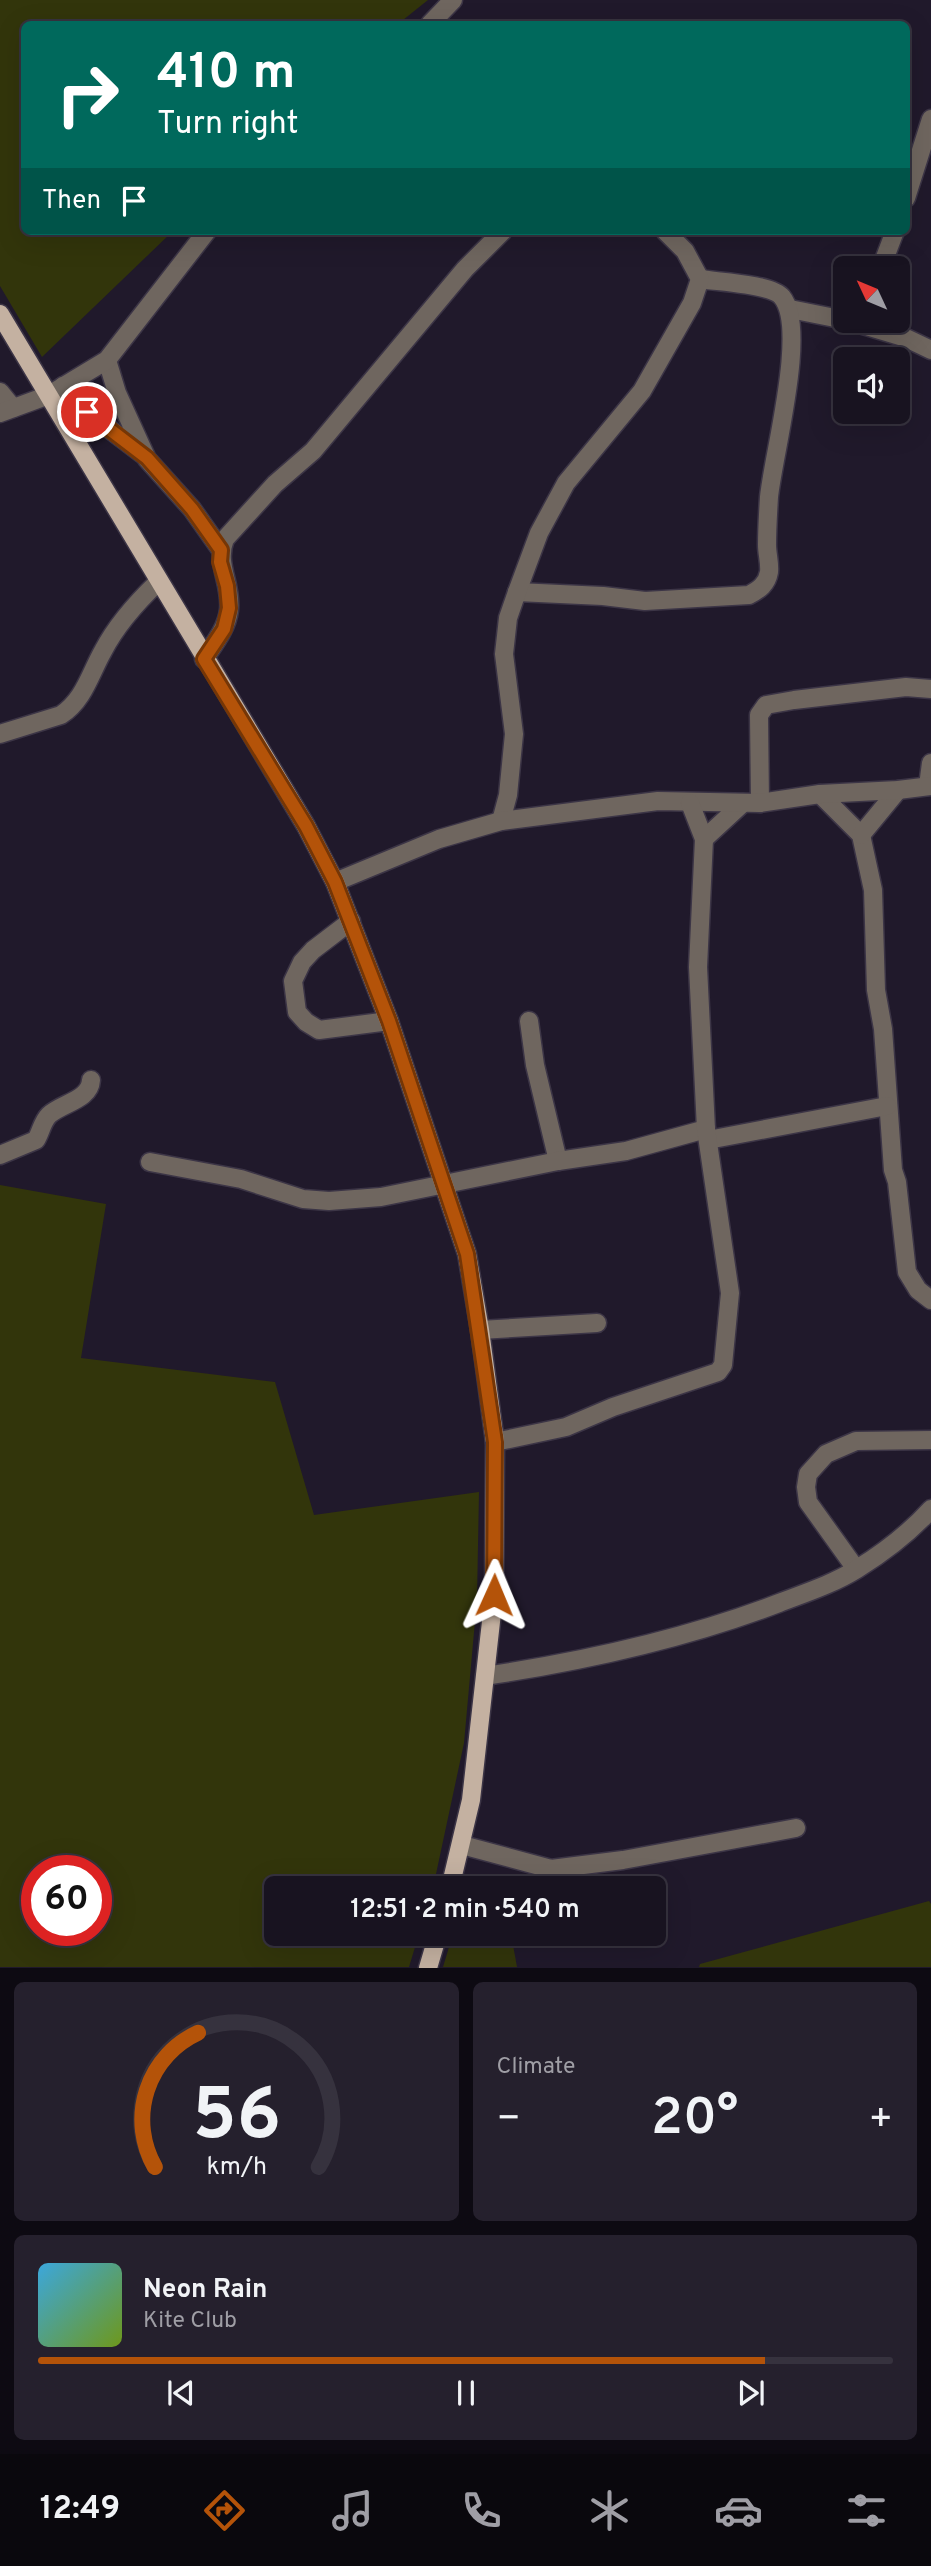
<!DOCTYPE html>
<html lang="en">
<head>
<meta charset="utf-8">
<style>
  :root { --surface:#181320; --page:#25202d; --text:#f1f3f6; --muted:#9f9ea5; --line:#36323e; --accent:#b45309 }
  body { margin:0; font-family:Overpass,sans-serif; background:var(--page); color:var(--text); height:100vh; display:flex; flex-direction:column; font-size:26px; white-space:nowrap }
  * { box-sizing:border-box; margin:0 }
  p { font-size:23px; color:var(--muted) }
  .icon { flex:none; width:38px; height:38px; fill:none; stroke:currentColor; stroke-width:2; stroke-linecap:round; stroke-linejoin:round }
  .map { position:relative; height:1968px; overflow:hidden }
  .panel { display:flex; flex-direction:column; gap:14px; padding:14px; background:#0d0a12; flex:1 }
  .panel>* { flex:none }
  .top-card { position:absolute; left:21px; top:21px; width:889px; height:214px; border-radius:10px; box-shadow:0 7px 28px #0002,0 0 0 2px var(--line); background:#00695c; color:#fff; overflow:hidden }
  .needle { width:46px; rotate:314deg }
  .tools { position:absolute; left:833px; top:256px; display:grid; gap:14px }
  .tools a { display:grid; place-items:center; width:77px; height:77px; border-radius:10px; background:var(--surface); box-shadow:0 7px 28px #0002,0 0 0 2px var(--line); font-size:35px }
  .speed { position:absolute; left:21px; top:1855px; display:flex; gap:14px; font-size:35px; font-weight:700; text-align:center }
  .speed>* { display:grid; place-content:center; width:91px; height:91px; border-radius:50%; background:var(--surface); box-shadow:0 7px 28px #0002,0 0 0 2px var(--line); line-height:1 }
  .speed .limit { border:10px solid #d22; background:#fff; color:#111 }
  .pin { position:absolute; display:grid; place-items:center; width:60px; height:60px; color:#fff; margin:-30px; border:4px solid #fff; border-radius:50%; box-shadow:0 2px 7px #0007 }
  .me { position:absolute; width:77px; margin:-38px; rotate:1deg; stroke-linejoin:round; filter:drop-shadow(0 0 5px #0008) }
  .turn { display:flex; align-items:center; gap:24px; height:147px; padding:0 21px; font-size:32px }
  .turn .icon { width:91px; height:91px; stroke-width:2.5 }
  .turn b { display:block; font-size:49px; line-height:60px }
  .then { display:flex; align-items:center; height:66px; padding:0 21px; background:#0003; gap:14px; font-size:26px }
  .big { font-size:52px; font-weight:600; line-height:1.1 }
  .panel .tile { flex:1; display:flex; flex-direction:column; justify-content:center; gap:10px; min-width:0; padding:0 24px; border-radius:10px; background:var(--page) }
  .panel .dial { align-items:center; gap:0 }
  .dial svg { height:182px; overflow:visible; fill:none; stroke:var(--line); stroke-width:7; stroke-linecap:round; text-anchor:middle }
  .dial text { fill:var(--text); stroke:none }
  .song { display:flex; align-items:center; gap:21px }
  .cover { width:84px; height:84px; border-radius:10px; background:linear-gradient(135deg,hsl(200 70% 55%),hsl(80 70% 35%)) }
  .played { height:7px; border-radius:4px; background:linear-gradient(90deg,var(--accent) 85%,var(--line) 85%) }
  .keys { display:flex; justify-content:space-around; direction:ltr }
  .heat { display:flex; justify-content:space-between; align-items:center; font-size:38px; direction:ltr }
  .panel .tiles { flex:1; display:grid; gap:14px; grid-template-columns:1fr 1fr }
  .tile:last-child { grid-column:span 2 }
  .trip { position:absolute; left:264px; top:1876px; width:402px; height:70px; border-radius:10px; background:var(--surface); box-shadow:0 7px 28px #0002,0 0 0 2px var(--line); font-weight:600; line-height:70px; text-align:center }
  .tabs { display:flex; height:112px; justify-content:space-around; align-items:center; background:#0a080d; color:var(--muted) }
  .tabs .icon { width:49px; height:49px }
  .tabs .active { color:var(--accent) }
  .tabs b { font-size:32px; color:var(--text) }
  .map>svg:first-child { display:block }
  .green { fill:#32350b; fill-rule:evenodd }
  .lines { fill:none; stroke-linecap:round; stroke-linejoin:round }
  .minor-casing { stroke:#3c3546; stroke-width:21 }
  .major-casing { stroke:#3c3546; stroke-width:21 }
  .minor { stroke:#6f665f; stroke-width:18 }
  .major { stroke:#c4b1a1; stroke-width:18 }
  .route-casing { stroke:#753606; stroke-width:18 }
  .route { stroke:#b45309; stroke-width:12 }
</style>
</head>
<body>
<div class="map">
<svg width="931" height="1968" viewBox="0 0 931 1968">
  <rect width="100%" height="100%" fill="#20192b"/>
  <g class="green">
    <path d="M0 0H428L398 24H24V231H173L42 357 0 286Z"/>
    <path d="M0 1185 106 1204 81 1358 275 1382 314 1515 479 1492 477 1599 464 1743 433 1888H276V1934H419L409 1967H0ZM37 1871H96V1930H37Z"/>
    <path d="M929 1901 931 1904V1967H699L700 1964Z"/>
    <path d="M453 1934H511L517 1967H443Z"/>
  </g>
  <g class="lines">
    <g class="minor-casing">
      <g id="minor">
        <path d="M430 24 453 0"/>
        <path d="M906 198 931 119"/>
        <path d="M881 268 895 231"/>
        <path d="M790 309 845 320"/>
        <path d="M846 320 906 338 931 350"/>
        <path d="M107 360 117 393 147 459 192 509 221 550"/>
        <path d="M63 386 87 412 145 456"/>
        <path d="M0 392 13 408"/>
        <path d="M0 413 49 395 107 360 207 231"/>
        <path d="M517 592 603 596 645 601 749 595C759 590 767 584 769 572 770 563 767 554 767 545 767 529 768 513 769 497 773 455 808 329 782 297 772 284 718 282 700 279"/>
        <path d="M204 659C214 644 227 628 229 610 232 584 215 564 225 539L275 484 313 451 465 269 503 231"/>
        <path d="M0 734 61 715C84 700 90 674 103 651 117 624 136 603 158 582"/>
        <path d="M928 786 931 763"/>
        <path d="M820 794 861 835 873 890 876 990 883 1029 893 1170 897 1182 907 1272 918 1290 931 1300"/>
        <path d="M760 803 759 715 766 705 794 700 906 687 931 689"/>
        <path d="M501 821 508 795 514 734 504 654 508 618 517 592 539 533 566 483 642 391 692 303 700 279 685 251 665 231"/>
        <path d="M861 835 898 790"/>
        <path d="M704 839 743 803"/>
        <path d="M335 882 439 839 501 821 658 801 760 803 820 794 898 790 931 786"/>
        <path d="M351 921 313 950 302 962 293 981 297 1012 306 1022 319 1030 389 1021"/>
        <path d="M529 1021 535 1065 558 1161"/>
        <path d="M708 1140 887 1106"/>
        <path d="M0 1155 36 1140C41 1132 42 1122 49 1115 62 1103 90 1100 91 1080"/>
        <path d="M150 1162 241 1179 303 1199 329 1201 381 1197 558 1161 626 1151 706 1129"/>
        <path d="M480 1330 597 1323"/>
        <path d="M495 1442 566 1427 613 1407 718 1372 723 1365 730 1293 706 1129 698 967 704 839 690 803"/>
        <path d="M856 1569 808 1502 806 1487 808 1474 826 1454 856 1441 931 1440"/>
        <path d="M485 1676C585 1661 685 1639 779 1603 805 1593 833 1584 857 1569 883 1553 911 1531 931 1509"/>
        <path d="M462 1845 551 1869 623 1860 796 1828"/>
      </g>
    </g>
    <g class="major-casing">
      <g id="major">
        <path d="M0 314 306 826 335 882 389 1021 467 1254 480 1330 495 1442 494 1595 471 1800 450 1888"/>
        <path d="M428 1968 438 1934"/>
      </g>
    </g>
    <use href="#minor" class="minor"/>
    <use href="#major" class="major"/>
  </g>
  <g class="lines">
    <g class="route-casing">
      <path id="route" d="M87 412 147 458 192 509 221 550 220 562 227 586 229 608 224 629 204 659 306 826 335 882 389 1021 467 1254 495 1442 494 1595"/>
    </g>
    <use href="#route" class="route"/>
  </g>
</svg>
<div class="tools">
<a><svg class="needle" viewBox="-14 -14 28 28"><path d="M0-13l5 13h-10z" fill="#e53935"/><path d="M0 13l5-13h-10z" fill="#9f9ea5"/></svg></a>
<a><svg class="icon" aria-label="sound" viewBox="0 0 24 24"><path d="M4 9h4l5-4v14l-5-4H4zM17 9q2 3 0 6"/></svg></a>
</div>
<div class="speed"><div class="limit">60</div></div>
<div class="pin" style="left:87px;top:412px;background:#d93025"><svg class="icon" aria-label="arrive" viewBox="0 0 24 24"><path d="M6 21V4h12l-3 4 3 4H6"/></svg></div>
<svg class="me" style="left:494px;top:1595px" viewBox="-20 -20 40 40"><path d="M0-17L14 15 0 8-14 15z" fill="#b45309" stroke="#fff" stroke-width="4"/></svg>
<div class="trip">12:51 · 2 min · 540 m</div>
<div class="top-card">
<div class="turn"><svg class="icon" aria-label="right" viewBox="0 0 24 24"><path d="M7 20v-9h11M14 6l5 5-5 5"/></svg><div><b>410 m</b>Turn right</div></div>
<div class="then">Then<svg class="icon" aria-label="arrive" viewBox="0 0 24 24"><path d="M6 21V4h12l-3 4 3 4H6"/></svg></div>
</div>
</div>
<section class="panel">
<div class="tiles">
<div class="tile dial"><svg viewBox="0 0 100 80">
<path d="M14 69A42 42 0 1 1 86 69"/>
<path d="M14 69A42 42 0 0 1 33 10" stroke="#b45309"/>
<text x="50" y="56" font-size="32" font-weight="700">56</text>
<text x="50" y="72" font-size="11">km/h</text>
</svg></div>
<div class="tile"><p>Climate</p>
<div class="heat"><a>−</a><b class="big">20°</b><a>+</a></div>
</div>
<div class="tile">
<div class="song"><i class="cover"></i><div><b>Neon Rain</b><p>Kite Club</p></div></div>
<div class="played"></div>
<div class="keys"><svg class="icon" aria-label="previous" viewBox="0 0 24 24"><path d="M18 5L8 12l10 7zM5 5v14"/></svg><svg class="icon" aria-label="pause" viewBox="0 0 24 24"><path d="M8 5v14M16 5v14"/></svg><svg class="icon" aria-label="next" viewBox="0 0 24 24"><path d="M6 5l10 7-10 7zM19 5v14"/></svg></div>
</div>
</div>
</section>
<nav class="tabs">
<b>12:49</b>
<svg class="icon active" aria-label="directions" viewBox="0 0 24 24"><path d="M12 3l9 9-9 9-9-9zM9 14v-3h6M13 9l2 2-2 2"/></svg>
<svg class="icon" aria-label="music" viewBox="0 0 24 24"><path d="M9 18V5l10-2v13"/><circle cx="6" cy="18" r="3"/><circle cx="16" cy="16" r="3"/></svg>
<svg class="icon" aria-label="phone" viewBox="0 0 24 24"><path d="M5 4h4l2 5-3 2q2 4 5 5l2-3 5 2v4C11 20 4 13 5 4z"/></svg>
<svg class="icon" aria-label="climate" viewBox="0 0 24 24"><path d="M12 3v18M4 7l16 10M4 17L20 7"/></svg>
<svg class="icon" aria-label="car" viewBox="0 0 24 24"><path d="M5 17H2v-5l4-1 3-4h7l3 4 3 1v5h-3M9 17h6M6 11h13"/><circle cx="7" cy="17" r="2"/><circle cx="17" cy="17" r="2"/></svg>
<svg class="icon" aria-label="filters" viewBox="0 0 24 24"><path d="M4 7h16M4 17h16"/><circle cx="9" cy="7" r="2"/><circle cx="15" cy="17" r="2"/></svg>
</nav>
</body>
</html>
